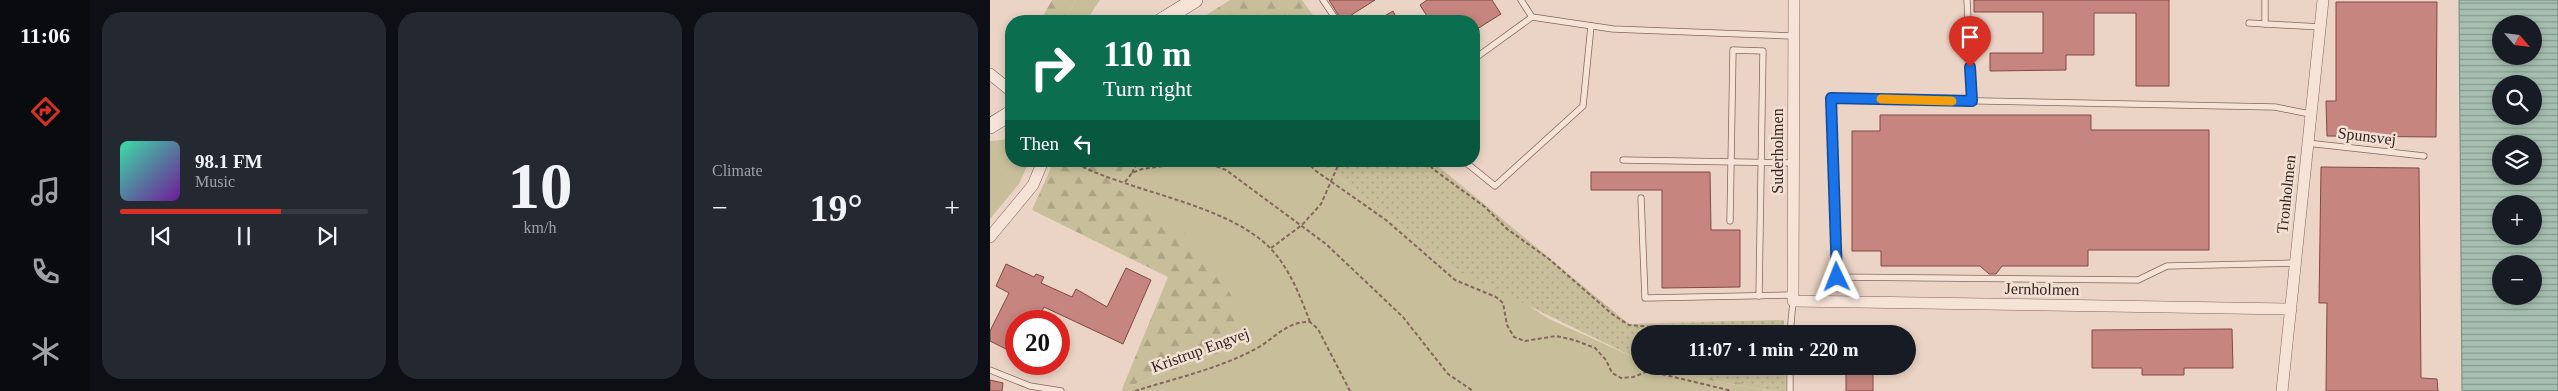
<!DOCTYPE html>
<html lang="en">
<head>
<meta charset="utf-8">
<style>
  :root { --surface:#171b24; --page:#242831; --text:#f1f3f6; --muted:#9ea1a6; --line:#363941; --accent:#d93025 }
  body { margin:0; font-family:Georgia,serif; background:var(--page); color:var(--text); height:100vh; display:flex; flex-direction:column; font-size:19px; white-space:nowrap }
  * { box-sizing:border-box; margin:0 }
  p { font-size:16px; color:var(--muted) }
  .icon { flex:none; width:28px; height:28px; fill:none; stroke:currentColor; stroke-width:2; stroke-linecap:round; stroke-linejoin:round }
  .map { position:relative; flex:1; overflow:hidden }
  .drawer { display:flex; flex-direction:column; gap:12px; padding:12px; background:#0d0f14; width:900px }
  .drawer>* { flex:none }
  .guide { position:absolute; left:15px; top:15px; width:475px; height:152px; border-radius:20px; box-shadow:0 2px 8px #0003; background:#0b6e4f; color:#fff; overflow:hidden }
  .needle { width:32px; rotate:118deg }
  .buttons { position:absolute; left:1502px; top:15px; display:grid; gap:10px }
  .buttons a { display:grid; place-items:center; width:50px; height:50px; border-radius:50%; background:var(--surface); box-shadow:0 2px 8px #0003; font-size:25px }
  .speed { position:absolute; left:15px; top:310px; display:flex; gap:10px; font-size:25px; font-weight:700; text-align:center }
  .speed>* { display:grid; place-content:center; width:65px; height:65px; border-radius:50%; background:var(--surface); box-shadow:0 2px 8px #0003; line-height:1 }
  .speed .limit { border:8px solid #d22; background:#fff; color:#111 }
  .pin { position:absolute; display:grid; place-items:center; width:42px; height:42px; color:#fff; margin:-51px -21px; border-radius:50% 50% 50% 0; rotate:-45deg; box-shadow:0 0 5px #0007 }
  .pin .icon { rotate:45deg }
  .me { position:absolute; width:55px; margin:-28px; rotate:358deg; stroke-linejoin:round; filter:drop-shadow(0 0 4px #0008) }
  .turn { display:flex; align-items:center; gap:18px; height:105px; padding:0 15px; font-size:22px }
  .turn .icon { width:65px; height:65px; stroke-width:2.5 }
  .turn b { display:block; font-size:35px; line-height:42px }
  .then { display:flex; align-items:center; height:48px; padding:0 15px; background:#0003; gap:10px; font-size:19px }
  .big { font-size:38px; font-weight:700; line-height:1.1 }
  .drawer .widget { flex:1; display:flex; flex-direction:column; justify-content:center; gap:8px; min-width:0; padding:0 18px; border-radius:20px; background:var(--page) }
  .drawer .dial { align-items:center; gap:0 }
  .dial b { font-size:65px; line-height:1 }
  .song { display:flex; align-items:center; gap:15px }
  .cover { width:60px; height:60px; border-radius:8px; background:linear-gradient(135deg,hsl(160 70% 55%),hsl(280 70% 35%)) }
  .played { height:5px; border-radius:2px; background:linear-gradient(90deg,var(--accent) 65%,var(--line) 65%) }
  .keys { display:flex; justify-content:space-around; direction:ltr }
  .heat { display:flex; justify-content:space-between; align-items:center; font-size:28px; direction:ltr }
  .drawer .tiles { flex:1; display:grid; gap:12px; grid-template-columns:repeat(3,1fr) }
  .trip { position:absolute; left:641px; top:325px; width:285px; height:50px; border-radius:25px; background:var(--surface); box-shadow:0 2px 8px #0003; font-weight:700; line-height:50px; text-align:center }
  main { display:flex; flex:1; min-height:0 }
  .tabs { display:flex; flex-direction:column; width:90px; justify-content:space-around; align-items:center; background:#090b0e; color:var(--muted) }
  .tabs .icon { width:35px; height:35px }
  .tabs .active { color:var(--accent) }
  .tabs b { font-size:22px; color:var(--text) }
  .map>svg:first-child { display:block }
  .grass { fill:#c8bf9a }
  .forest { fill:url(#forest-firs) }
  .park { fill:url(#park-dots) }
  .water { fill:url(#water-rules); stroke:#6e8c7b; fill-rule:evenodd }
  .building { fill:#c6857e; stroke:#824944 }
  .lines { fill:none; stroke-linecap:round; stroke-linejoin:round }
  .lane-casing { stroke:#85655c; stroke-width:7 }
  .street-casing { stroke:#85655c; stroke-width:12 }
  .secondary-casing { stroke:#664740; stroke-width:16 }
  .path { stroke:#85655c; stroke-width:2; stroke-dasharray:4 2.5; stroke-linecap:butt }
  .lane { stroke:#f6e3d8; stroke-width:5.5 }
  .street { stroke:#f6e3d8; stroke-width:11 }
  .secondary { stroke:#f6e3d8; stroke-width:15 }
  .route-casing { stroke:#114b97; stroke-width:12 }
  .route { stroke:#1a73e8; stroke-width:9 }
  .slow { stroke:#f59e0b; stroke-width:9 }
  .labels { text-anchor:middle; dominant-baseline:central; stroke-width:5; stroke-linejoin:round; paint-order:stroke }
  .street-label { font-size:16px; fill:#36231f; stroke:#f3e0d4 }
</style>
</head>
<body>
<main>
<nav class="tabs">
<b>11:06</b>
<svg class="icon active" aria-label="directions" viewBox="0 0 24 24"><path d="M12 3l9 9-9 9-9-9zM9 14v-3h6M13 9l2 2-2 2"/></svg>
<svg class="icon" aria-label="music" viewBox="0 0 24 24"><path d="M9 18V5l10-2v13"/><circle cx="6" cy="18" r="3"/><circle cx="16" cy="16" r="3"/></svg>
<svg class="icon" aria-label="phone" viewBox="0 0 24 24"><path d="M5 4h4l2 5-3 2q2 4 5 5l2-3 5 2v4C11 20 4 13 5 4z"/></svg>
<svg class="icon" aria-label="climate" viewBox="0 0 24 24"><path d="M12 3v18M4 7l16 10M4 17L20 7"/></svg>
</nav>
<section class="drawer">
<div class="tiles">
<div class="widget">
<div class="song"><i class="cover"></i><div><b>98.1 FM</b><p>Music</p></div></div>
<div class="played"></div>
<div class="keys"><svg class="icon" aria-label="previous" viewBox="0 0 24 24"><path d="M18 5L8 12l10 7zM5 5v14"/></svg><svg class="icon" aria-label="pause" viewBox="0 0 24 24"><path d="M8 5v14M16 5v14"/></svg><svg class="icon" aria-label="next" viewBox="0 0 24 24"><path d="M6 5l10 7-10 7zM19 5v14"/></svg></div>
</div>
<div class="widget dial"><b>10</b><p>km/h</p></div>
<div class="widget"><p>Climate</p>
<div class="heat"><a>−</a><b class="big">19°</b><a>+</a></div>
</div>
</div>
</section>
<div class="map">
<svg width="1568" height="391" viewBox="0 0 1568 391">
  <defs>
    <pattern id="forest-firs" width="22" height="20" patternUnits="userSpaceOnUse" patternTransform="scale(1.25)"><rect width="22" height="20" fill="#c8bf9a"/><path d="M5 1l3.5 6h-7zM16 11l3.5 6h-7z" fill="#aca484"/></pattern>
    <pattern id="park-dots" width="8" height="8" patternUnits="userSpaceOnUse" patternTransform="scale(1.25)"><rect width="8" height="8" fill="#c8bf9a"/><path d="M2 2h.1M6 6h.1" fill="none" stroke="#aca484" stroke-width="1.8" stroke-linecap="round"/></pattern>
    <pattern id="water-rules" width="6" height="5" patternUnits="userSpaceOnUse" patternTransform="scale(1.25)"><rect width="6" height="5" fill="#a6bfb0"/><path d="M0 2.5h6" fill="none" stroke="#889b8f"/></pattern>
  </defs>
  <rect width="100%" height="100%" fill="#ebd4c5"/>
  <g class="grass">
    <path d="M86 0H110L96 21H73Z"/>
    <path d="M21 139V161H38V164L29 184 0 219V141Z"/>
    <path d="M138 161H329L463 269 528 299 559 319 650 360V366H667L694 376 782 391H133L132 389 254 344 122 186Z"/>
  </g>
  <g class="forest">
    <path d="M62 0H86L73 21H50Z"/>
    <path d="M240 0H312L327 21H207Z"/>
    <path d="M64 161H138L122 186 188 225 227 269 257 325 254 344 132 389 178 277 42 210Z"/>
    <path d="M667 366H795L796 391H782L694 376Z"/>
  </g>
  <g class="park">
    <path d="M329 161H442L639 324 794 320V334H650V360L463 269Z"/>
    <path d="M676 366H795L796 391H786Z"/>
  </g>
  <path class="water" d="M1469 0H1568V391H1472ZM1511 24H1544V56H1511ZM1511 84H1544V116H1511ZM1511 144H1544V176H1511ZM1511 204H1544V236H1511ZM1511 264H1544V296H1511Z"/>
  <g class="building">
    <path d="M339 0H385L352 21Z"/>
    <path d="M437 0H502L511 14 484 31V21H440L430 5Z"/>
    <path d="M984 0H1179V86H1146V13H1104V55H1076V70L1000 71V53H1053V12H984Z"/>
    <path d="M1346 2H1447L1446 137 1337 136 1336 101H1346Z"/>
    <path d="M403 11 407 19 403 21H386Z"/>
    <path d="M890 115H1101V130H1219V250H1098V266H1012L1006 274H999L990 266H891V251H862V131H890Z"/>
    <path d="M1331 167 1429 168 1431 378 1447 379 1448 391H1336L1337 303H1329Z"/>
    <path d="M601 172H720L721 230H750V287L672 288V190H601Z"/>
    <path d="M16 264 44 277 46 274 54 277 51 283 82 297 86 289 117 307 136 268 161 280 133 344 54 307 47 321H26V354L0 341V331L19 293 6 286Z"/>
    <path d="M1242 329 1243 368H1194V375H1152V368H1102V330Z"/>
    <rect x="856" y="374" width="27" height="17"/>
    <path d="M0 380 13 383 12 391H0Z"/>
  </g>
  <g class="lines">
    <g class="lane-casing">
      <g id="lane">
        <path d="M333 0 347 21"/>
        <path d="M531 0 542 17"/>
        <path d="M977 0 982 101"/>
        <path d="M374 21 378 19"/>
        <path d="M1259 23 1330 27"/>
        <path d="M1275 24V0"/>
        <path d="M484 59 542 17 623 29 804 36"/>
        <path d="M1317 143 1434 156"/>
        <path d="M633 160 804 163"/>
        <path d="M474 161 505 186 593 106 601 26"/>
        <path d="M651 198 655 298 803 295"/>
        <path d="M740 221 743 50 773 51 769 296"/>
        <path d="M1305 263 1177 266 1148 280 847 277 841 98 1285 107 1320 114"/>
        <path d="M800 334 803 301"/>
        <path d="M800 366V391"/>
        <path d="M0 370 40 386 71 391"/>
      </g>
    </g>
    <g class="street-casing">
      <g id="street">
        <path d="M804 0 803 301 1301 309"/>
        <path d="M0 74 21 91"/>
        <path d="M0 237 43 185 53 161"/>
        <path d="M1292 391 1333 0"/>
      </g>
    </g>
    <g class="secondary-casing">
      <g id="secondary">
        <path d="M171 21 205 0"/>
        <path d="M0 126 21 113"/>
      </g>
    </g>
    <g class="path">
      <path d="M81 161C137 192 236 203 280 248 299 267 311 298 320 322"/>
      <path d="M316 161 326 171 396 220 465 280 506 297 513 303 517 325 524 337 535 341 566 336 584 340 605 348 616 360 622 373 631 378 643 377 659 371 742 391"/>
      <path d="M436 161 443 169 495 207 517 229 559 259 622 314 639 325 750 334"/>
      <path d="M142 173 148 161"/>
      <path d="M135 182 142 173 152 169 202 162 222 165 236 170 336 244 413 317 458 374 483 391"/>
      <path d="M281 248 312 225 331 204 350 161"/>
      <path d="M145 391C186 378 232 368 269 347 287 336 298 321 320 322L328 329 360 391"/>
    </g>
    <use href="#lane" class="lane"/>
    <use href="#street" class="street"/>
    <use href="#secondary" class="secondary"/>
  </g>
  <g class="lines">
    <g class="route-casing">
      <path id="route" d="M847 277 841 98 982 101 980 67"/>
    </g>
    <use href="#route" class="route"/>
    <path class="slow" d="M891 99 962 101"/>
  </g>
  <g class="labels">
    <g class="street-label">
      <text transform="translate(1377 136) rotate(7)">Spunsvej</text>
      <text transform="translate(787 151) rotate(-90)">Suderholmen</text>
      <text transform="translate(1296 194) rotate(-84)">Tronholmen</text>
      <text transform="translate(1052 289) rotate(1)">Jernholmen</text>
      <text transform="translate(210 350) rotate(-20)">Kristrup Engvej</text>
    </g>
  </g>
</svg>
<div class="buttons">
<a><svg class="needle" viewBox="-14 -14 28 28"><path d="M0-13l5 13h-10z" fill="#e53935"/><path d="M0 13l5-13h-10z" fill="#9ea1a6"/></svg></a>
<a><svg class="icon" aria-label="search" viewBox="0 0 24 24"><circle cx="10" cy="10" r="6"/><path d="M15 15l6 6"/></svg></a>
<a><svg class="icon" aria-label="layers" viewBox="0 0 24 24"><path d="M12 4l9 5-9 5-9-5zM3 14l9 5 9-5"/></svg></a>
<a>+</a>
<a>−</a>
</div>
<div class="speed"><div class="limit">20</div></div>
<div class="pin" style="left:980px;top:67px;background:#d93025"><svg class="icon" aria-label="arrive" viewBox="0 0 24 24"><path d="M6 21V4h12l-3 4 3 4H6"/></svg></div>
<svg class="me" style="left:847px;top:277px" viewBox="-20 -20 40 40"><path d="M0-17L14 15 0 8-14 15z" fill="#1a73e8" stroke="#fff" stroke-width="4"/></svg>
<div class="trip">11:07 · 1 min · 220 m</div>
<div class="guide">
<div class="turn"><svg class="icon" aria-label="right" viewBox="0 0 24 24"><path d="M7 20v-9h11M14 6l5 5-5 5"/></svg><div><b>110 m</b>Turn right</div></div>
<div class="then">Then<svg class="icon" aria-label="left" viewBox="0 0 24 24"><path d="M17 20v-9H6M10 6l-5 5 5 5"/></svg></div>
</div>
</div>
</main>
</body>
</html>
